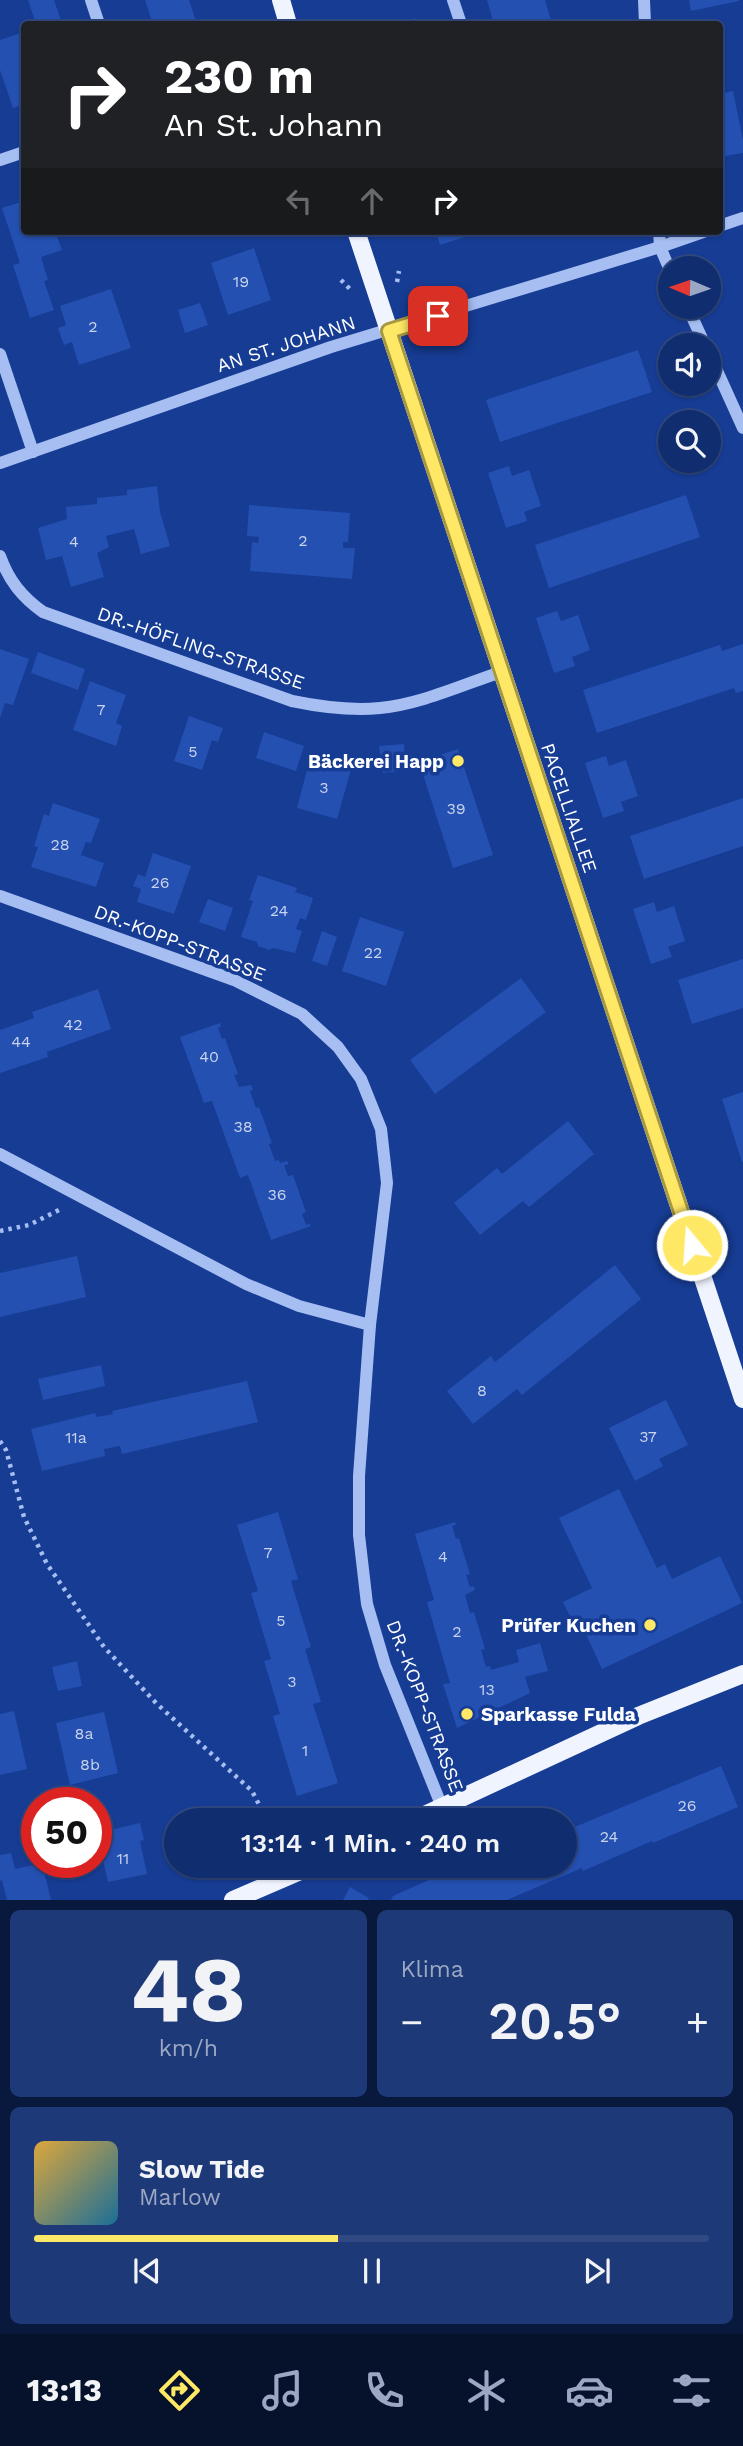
<!DOCTYPE html>
<html lang="de">
<head>
<meta charset="utf-8">
<style>
  :root { --surface:#102d6f; --page:#1e3977; --text:#f1f3f6; --muted:#9ca8c3; --line:#304982; --accent:#ffe866 }
  body { margin:0; font-family:"Work Sans",sans-serif; background:var(--page); color:var(--text); height:100vh; display:flex; flex-direction:column; font-size:26px; white-space:nowrap }
  * { box-sizing:border-box; margin:0 }
  p { font-size:23px; color:var(--muted) }
  .icon { flex:none; width:38px; height:38px; fill:none; stroke:currentColor; stroke-width:2; stroke-linecap:round; stroke-linejoin:round }
  .map { position:relative; height:1900px; overflow:hidden }
  .sheet { display:flex; flex-direction:column; gap:10px; padding:10px; background:#09193d; flex:1 }
  .sheet>* { flex:none }
  .top-card { position:absolute; left:21px; top:21px; width:702px; height:214px; border-radius:7px; box-shadow:0 2px 5px #0004,0 0 0 2px var(--line); background:#202124; color:#fff; overflow:hidden }
  .needle { width:46px; rotate:272deg }
  .fabs { position:absolute; left:658px; top:256px; display:grid; gap:14px }
  .fabs a { display:grid; place-items:center; width:63px; height:63px; border-radius:50%; background:var(--surface); box-shadow:0 2px 5px #0004,0 0 0 2px var(--line); font-size:35px }
  .speed { position:absolute; left:21px; top:1787px; display:flex; gap:14px; font-size:35px; font-weight:700; text-align:center }
  .speed>* { display:grid; place-content:center; width:91px; height:91px; border-radius:50%; background:var(--surface); box-shadow:0 2px 5px #0004,0 0 0 2px var(--line); line-height:1 }
  .speed .limit { border:10px solid #d22; background:#fff; color:#111 }
  .pin { position:absolute; display:grid; place-items:center; width:60px; height:60px; color:#fff; margin:-30px; border-radius:14px; box-shadow:0 4px 10px #0006 }
  .me { position:absolute; width:77px; margin:-38px; rotate:342deg; stroke-linejoin:round; filter:drop-shadow(0 0 5px #0008) }
  .turn { display:flex; align-items:center; gap:24px; height:147px; padding:0 28px; font-size:32px }
  .turn .icon { width:91px; height:91px; stroke-width:2.5 }
  .turn b { display:block; font-size:49px; line-height:60px }
  .lanes { display:flex; align-items:center; height:66px; padding:0 28px; background:#0003; justify-content:center; gap:35px; direction:ltr }
  .lanes .off { opacity:.35 }
  .big { font-size:52px; font-weight:600; line-height:1.1 }
  .sheet .widget { flex:1; display:flex; flex-direction:column; justify-content:center; gap:10px; min-width:0; padding:0 24px; border-radius:10px; background:var(--page) }
  .sheet .dial { align-items:center; gap:0 }
  .dial b { font-size:91px; line-height:1 }
  .song { display:flex; align-items:center; gap:21px }
  .cover { width:84px; height:84px; border-radius:10px; background:linear-gradient(135deg,hsl(40 70% 55%),hsl(200 70% 35%)) }
  .played { height:7px; border-radius:4px; background:linear-gradient(90deg,var(--accent) 45%,var(--line) 45%) }
  .keys { display:flex; justify-content:space-around; direction:ltr }
  .heat { display:flex; justify-content:space-between; align-items:center; font-size:38px; direction:ltr }
  .sheet .tiles { flex:1; display:grid; gap:10px; grid-template-columns:1fr 1fr }
  .widget:last-child { grid-column:span 2 }
  .trip { position:absolute; left:164px; top:1808px; width:413px; height:70px; border-radius:35px; background:var(--surface); box-shadow:0 2px 5px #0004,0 0 0 2px var(--line); font-weight:600; line-height:70px; text-align:center }
  .tab-bar { display:flex; height:112px; justify-content:space-around; align-items:center; background:#06122c; color:var(--muted) }
  .tab-bar .icon { width:49px; height:49px }
  .tab-bar .on { color:var(--accent) }
  .tab-bar b { font-size:32px; color:var(--text) }
  .map>svg:first-child { display:block }
  .building { fill:#2450b2 }
  .lines { fill:none; stroke-linecap:round; stroke-linejoin:round }
  .path { stroke:#a6bef1; stroke-width:4.5; stroke-dasharray:3.5 5; stroke-linecap:butt }
  .minor { stroke:#a6bef1; stroke-width:12 }
  .major { stroke:#f0f4ff; stroke-width:18 }
  .route-casing { stroke:#a69742; stroke-width:18 }
  .route { stroke:#ffe866; stroke-width:12 }
  .poi-dot { fill:#ffe866; stroke:#163c94; stroke-width:2.5 }
  .labels { text-anchor:middle; dominant-baseline:central; stroke-width:7; stroke-linejoin:round; paint-order:stroke }
  .number-label { font-size:16px; fill:#c8d3ec }
  .street-label { font-size:19px; fill:#fff; stroke:#163c94 }
  .poi-label { font-size:19px; font-weight:bold; fill:#fff; stroke:#163c94; text-anchor:end }
</style>
</head>
<body>
<div class="map">
<svg width="743" height="1900" viewBox="0 0 743 1900">
  <rect width="100%" height="100%" fill="#163c94"/>
  <g class="building">
    <path d="M28 0H54L62 24H36Z"/>
    <path d="M145 0H189L197 24H153Z"/>
    <path d="M487 0H545L552 24H494Z"/>
    <path d="M689 0H739V1L691 11Z"/>
    <path d="M415 18 417 24H395Z"/>
    <path d="M24 32V104L13 108 0 70V40Z"/>
    <path d="M733 91 743 140V153L719 157V94Z"/>
    <path d="M24 201V231H55L62 250 41 257 48 280 44 281 54 310 30 318 13 265 20 263 2 208Z"/>
    <path d="M436 231H480V232L440 245Z"/>
    <path d="M254 248 271 300 228 315 211 263Z"/>
    <path d="M111 289 131 348 79 365 72 342 64 345 58 328 66 325 60 306Z"/>
    <path d="M200 303 208 325 185 333 178 310Z"/>
    <path d="M638 350 652 392 500 442 486 400Z"/>
    <path d="M509 466 512 476 529 470 541 506 524 512 527 521 506 528 488 473Z"/>
    <path d="M157 486 160 512 170 546 141 554 134 529 106 536 109 547 97 553 104 577 71 587 62 556 46 560 38 528 67 519 66 507 97 504V498L127 495V490Z"/>
    <path d="M686 495 700 537 549 588 535 545Z"/>
    <path d="M249 505 350 513 348 542H343V548H355L352 579 250 571 252 542 258 543 259 537 247 536Z"/>
    <path d="M557 611 561 621 578 615 590 650 572 657 575 666 554 673 536 618Z"/>
    <path d="M743 644V691L736 693 734 688 597 733 583 690 720 645 722 651Z"/>
    <path d="M0 649 29 659 13 705 5 703 0 718Z"/>
    <path d="M38 652 85 669 78 690 31 673Z"/>
    <path d="M90 681 126 695 116 723 122 726 116 746 73 730Z"/>
    <path d="M189 716 223 728 218 742 212 740 202 770 174 761Z"/>
    <path d="M264 732 304 746 296 771 256 758Z"/>
    <path d="M404 744 406 770 383 773 379 746Z"/>
    <path d="M458 749 493 855 453 868 419 762Z"/>
    <path d="M311 755 352 766 337 819 297 808Z"/>
    <path d="M606 756 609 766 626 760 638 796 621 802 624 811 603 818 585 763Z"/>
    <path d="M743 798V846L644 879 630 836Z"/>
    <path d="M53 803 100 819 91 843 86 842 81 855 104 863 96 887 31 867 38 847 34 846 44 814 49 816Z"/>
    <path d="M153 853 191 866 174 914 137 902 141 889 133 886 138 874 145 877Z"/>
    <path d="M258 875 297 888 295 892 313 898 306 920 300 918 296 929 302 931 295 953 273 948 269 950 258 946 257 942 241 937 253 901 249 900Z"/>
    <path d="M208 899 233 908 225 931 199 922Z"/>
    <path d="M654 902 657 912 674 906 685 941 668 947 672 957 651 964 633 909Z"/>
    <path d="M360 917 404 932 386 986 342 971Z"/>
    <path d="M322 931 337 937 327 966 312 961Z"/>
    <path d="M743 959V1008L692 1024 678 980Z"/>
    <path d="M521 978 546 1012 435 1094 410 1060Z"/>
    <path d="M98 989 111 1029 47 1052 48 1057 0 1073V1030L34 1018 32 1012Z"/>
    <path d="M220 1023 221 1026 218 1028 222 1039 225 1038 238 1074 234 1075 239 1087 251 1085 253 1090 250 1091 256 1108 259 1107 272 1143 269 1144 275 1161 279 1160 280 1163 287 1161 289 1164 284 1165 288 1176 293 1175 306 1212 302 1214 306 1225 310 1224 311 1226 271 1240 248 1175 240 1178 212 1101 204 1103 180 1037Z"/>
    <path d="M743 1092V1162H742L722 1099Z"/>
    <path d="M568 1121 594 1154 529 1207 523 1201 480 1235 454 1203 497 1168 502 1174Z"/>
    <path d="M77 1256 86 1297 0 1317V1273Z"/>
    <path d="M615 1265 641 1299 522 1395 517 1389 473 1424 447 1391 491 1356 495 1362Z"/>
    <path d="M101 1365 105 1386 43 1400 38 1379Z"/>
    <path d="M247 1381 258 1422 122 1454 120 1446 104 1449 105 1456 42 1471 31 1429 95 1413 97 1417 113 1414 112 1411Z"/>
    <path d="M666 1400 688 1445 659 1459 663 1466 635 1481 609 1428Z"/>
    <path d="M619 1489 657 1568 665 1564 672 1579 720 1556 742 1603 602 1669 585 1632 579 1635 563 1602 592 1588 559 1518Z"/>
    <path d="M278 1512 298 1579 291 1581 311 1647 305 1649 321 1702 313 1704 338 1783 297 1796 273 1716 280 1714 264 1661 271 1659 251 1593 258 1591 237 1525Z"/>
    <path d="M455 1522 456 1525 452 1526 456 1539 459 1538 470 1574 466 1575 470 1587 474 1586 475 1590 465 1595 470 1613 474 1612 485 1649 481 1650 486 1667 490 1666 491 1670 519 1662 516 1650 540 1643 548 1671 525 1677 530 1693 457 1728 443 1684 450 1683 427 1602 434 1600 415 1534Z"/>
    <path d="M77 1661 82 1686 58 1691 52 1667Z"/>
    <path d="M14 1711 27 1769 0 1775V1714Z"/>
    <path d="M104 1712 118 1773 70 1785 56 1723Z"/>
    <path d="M721 1766 738 1807 653 1843 652 1841 583 1871 582 1868 507 1900H391L393 1896 442 1874 439 1868 445 1866H456L457 1868 463 1866H565V1831Z"/>
    <path d="M92 1797 93 1802H73V1801Z"/>
    <path d="M140 1823 144 1840 140 1841 147 1874 108 1882 97 1833Z"/>
    <path d="M11 1853 15 1869 42 1863 51 1900H7L2 1880 0 1881V1855Z"/>
    <path d="M350 1887 369 1898 368 1900H343Z"/>
  </g>
  <g class="lines">
    <g class="path">
      <path d="M341 280 350 289"/>
      <path d="M397 282 399 271"/>
      <path d="M0 1231 29 1225 63 1208"/>
      <path d="M0 1441 6 1450 24 1517 47 1564 104 1647 156 1703 252 1791 267 1820"/>
    </g>
    <g class="minor">
      <path d="M91 0 99 24"/>
      <path d="M453 0 461 24"/>
      <path d="M644 0 645 24"/>
      <path d="M0 160 24 152"/>
      <path d="M719 226 743 218"/>
      <path d="M659 231 660 247 670 270"/>
      <path d="M687 306 705 345"/>
      <path d="M709 353 743 428"/>
      <path d="M0 354 33 452"/>
      <path d="M0 463 331 347 660 247 706 231"/>
      <path d="M0 556C9 581 22 597 43 612L292 701C321 707 350 711 380 708 421 704 462 685 501 672"/>
      <path d="M0 896 234 980 302 1014 338 1047 361 1079 381 1129 387 1183 370 1325 359 1476V1535L367 1604 385 1665 442 1807"/>
      <path d="M0 1154 246 1284 299 1306 370 1325"/>
    </g>
    <g class="major">
      <path d="M281 0 288 24"/>
      <path d="M356 231 743 1399"/>
      <path d="M414 1820 638 1716 743 1674"/>
      <path d="M233 1900 312 1866"/>
    </g>
  </g>
  <g class="lines">
    <g class="route-casing">
      <path id="route" d="M438 316 389 331 692 1245"/>
    </g>
    <use href="#route" class="route"/>
  </g>
  <g class="poi-dot">
    <circle cx="458" cy="761" r="7"/>
    <circle cx="650" cy="1625" r="7"/>
    <circle cx="467" cy="1714" r="7"/>
  </g>
  <g class="labels">
    <g class="number-label">
      <text x="241" y="281">19</text>
      <text x="93" y="326">2</text>
      <text x="303" y="540">2</text>
      <text x="74" y="541">4</text>
      <text x="101" y="709">7</text>
      <text x="193" y="751">5</text>
      <text x="324" y="787">3</text>
      <text x="456" y="808">39</text>
      <text x="60" y="844">28</text>
      <text x="160" y="882">26</text>
      <text x="279" y="910">24</text>
      <text x="373" y="952">22</text>
      <text x="73" y="1024">42</text>
      <text x="21" y="1041">44</text>
      <text x="209" y="1056">40</text>
      <text x="243" y="1126">38</text>
      <text x="277" y="1194">36</text>
      <text x="482" y="1390">8</text>
      <text x="648" y="1436">37</text>
      <text x="76" y="1437">11a</text>
      <text x="268" y="1552">7</text>
      <text x="443" y="1556">4</text>
      <text x="281" y="1620">5</text>
      <text x="457" y="1631">2</text>
      <text x="292" y="1681">3</text>
      <text x="487" y="1689">13</text>
      <text x="84" y="1733">8a</text>
      <text x="305" y="1750">1</text>
      <text x="90" y="1764">8b</text>
      <text x="687" y="1805">26</text>
      <text x="609" y="1836">24</text>
      <text x="123" y="1858">11</text>
    </g>
    <g class="street-label">
      <text transform="translate(286 344) rotate(-18)">AN ST. JOHANN</text>
      <text transform="translate(201 648) rotate(19)">DR.-HÖFLING-STRASSE</text>
      <text transform="translate(569 808) rotate(71)">PACELLIALLEE</text>
      <text transform="translate(180 943) rotate(21)">DR.-KOPP-STRASSE</text>
      <text transform="translate(425 1706) rotate(69)">DR.-KOPP-STRASSE</text>
    </g>
    <g class="poi-label">
      <text x="444" y="761">Bäckerei Happ</text>
      <text x="636" y="1625">Prüfer Kuchen</text>
      <text x="481" y="1714" text-anchor="start">Sparkasse Fulda</text>
    </g>
  </g>
</svg>
<div class="fabs">
<a><svg class="needle" viewBox="-14 -14 28 28"><path d="M0-13l5 13h-10z" fill="#e53935"/><path d="M0 13l5-13h-10z" fill="#9ca8c3"/></svg></a>
<a><svg class="icon" aria-label="sound" viewBox="0 0 24 24"><path d="M4 9h4l5-4v14l-5-4H4zM17 9q2 3 0 6"/></svg></a>
<a><svg class="icon" aria-label="search" viewBox="0 0 24 24"><circle cx="10" cy="10" r="6"/><path d="M15 15l6 6"/></svg></a>
</div>
<div class="speed"><div class="limit">50</div></div>
<div class="pin" style="left:438px;top:316px;background:#d93025"><svg class="icon" aria-label="arrive" viewBox="0 0 24 24"><path d="M6 21V4h12l-3 4 3 4H6"/></svg></div>
<svg class="me" style="left:692px;top:1245px" viewBox="-20 -20 40 40"><circle r="17" fill="#ffe866" stroke="#fff" stroke-width="3"/><path d="M0-11L8 9 0 5-8 9z" fill="#fff"/></svg>
<div class="trip">13:14 · 1 Min. · 240 m</div>
<div class="top-card">
<div class="turn"><svg class="icon" aria-label="right" viewBox="0 0 24 24"><path d="M7 20v-9h11M14 6l5 5-5 5"/></svg><div><b>230 m</b>An St. Johann</div></div>
<div class="lanes"><svg class="icon off" aria-label="left" viewBox="0 0 24 24"><path d="M17 20v-9H6M10 6l-5 5 5 5"/></svg><svg class="icon off" aria-label="ahead" viewBox="0 0 24 24"><path d="M12 20V5M6 11l6-6 6 6"/></svg><svg class="icon" aria-label="right" viewBox="0 0 24 24"><path d="M7 20v-9h11M14 6l5 5-5 5"/></svg></div>
</div>
</div>
<section class="sheet">
<div class="tiles">
<div class="widget dial"><b>48</b><p>km/h</p></div>
<div class="widget"><p>Klima</p>
<div class="heat"><a>−</a><b class="big">20.5°</b><a>+</a></div>
</div>
<div class="widget">
<div class="song"><i class="cover"></i><div><b>Slow Tide</b><p>Marlow</p></div></div>
<div class="played"></div>
<div class="keys"><svg class="icon" aria-label="previous" viewBox="0 0 24 24"><path d="M18 5L8 12l10 7zM5 5v14"/></svg><svg class="icon" aria-label="pause" viewBox="0 0 24 24"><path d="M8 5v14M16 5v14"/></svg><svg class="icon" aria-label="next" viewBox="0 0 24 24"><path d="M6 5l10 7-10 7zM19 5v14"/></svg></div>
</div>
</div>
</section>
<nav class="tab-bar">
<b>13:13</b>
<svg class="icon on" aria-label="directions" viewBox="0 0 24 24"><path d="M12 3l9 9-9 9-9-9zM9 14v-3h6M13 9l2 2-2 2"/></svg>
<svg class="icon" aria-label="music" viewBox="0 0 24 24"><path d="M9 18V5l10-2v13"/><circle cx="6" cy="18" r="3"/><circle cx="16" cy="16" r="3"/></svg>
<svg class="icon" aria-label="phone" viewBox="0 0 24 24"><path d="M5 4h4l2 5-3 2q2 4 5 5l2-3 5 2v4C11 20 4 13 5 4z"/></svg>
<svg class="icon" aria-label="climate" viewBox="0 0 24 24"><path d="M12 3v18M4 7l16 10M4 17L20 7"/></svg>
<svg class="icon" aria-label="car" viewBox="0 0 24 24"><path d="M5 17H2v-5l4-1 3-4h7l3 4 3 1v5h-3M9 17h6M6 11h13"/><circle cx="7" cy="17" r="2"/><circle cx="17" cy="17" r="2"/></svg>
<svg class="icon" aria-label="filters" viewBox="0 0 24 24"><path d="M4 7h16M4 17h16"/><circle cx="9" cy="7" r="2"/><circle cx="15" cy="17" r="2"/></svg>
</nav>
</body>
</html>
